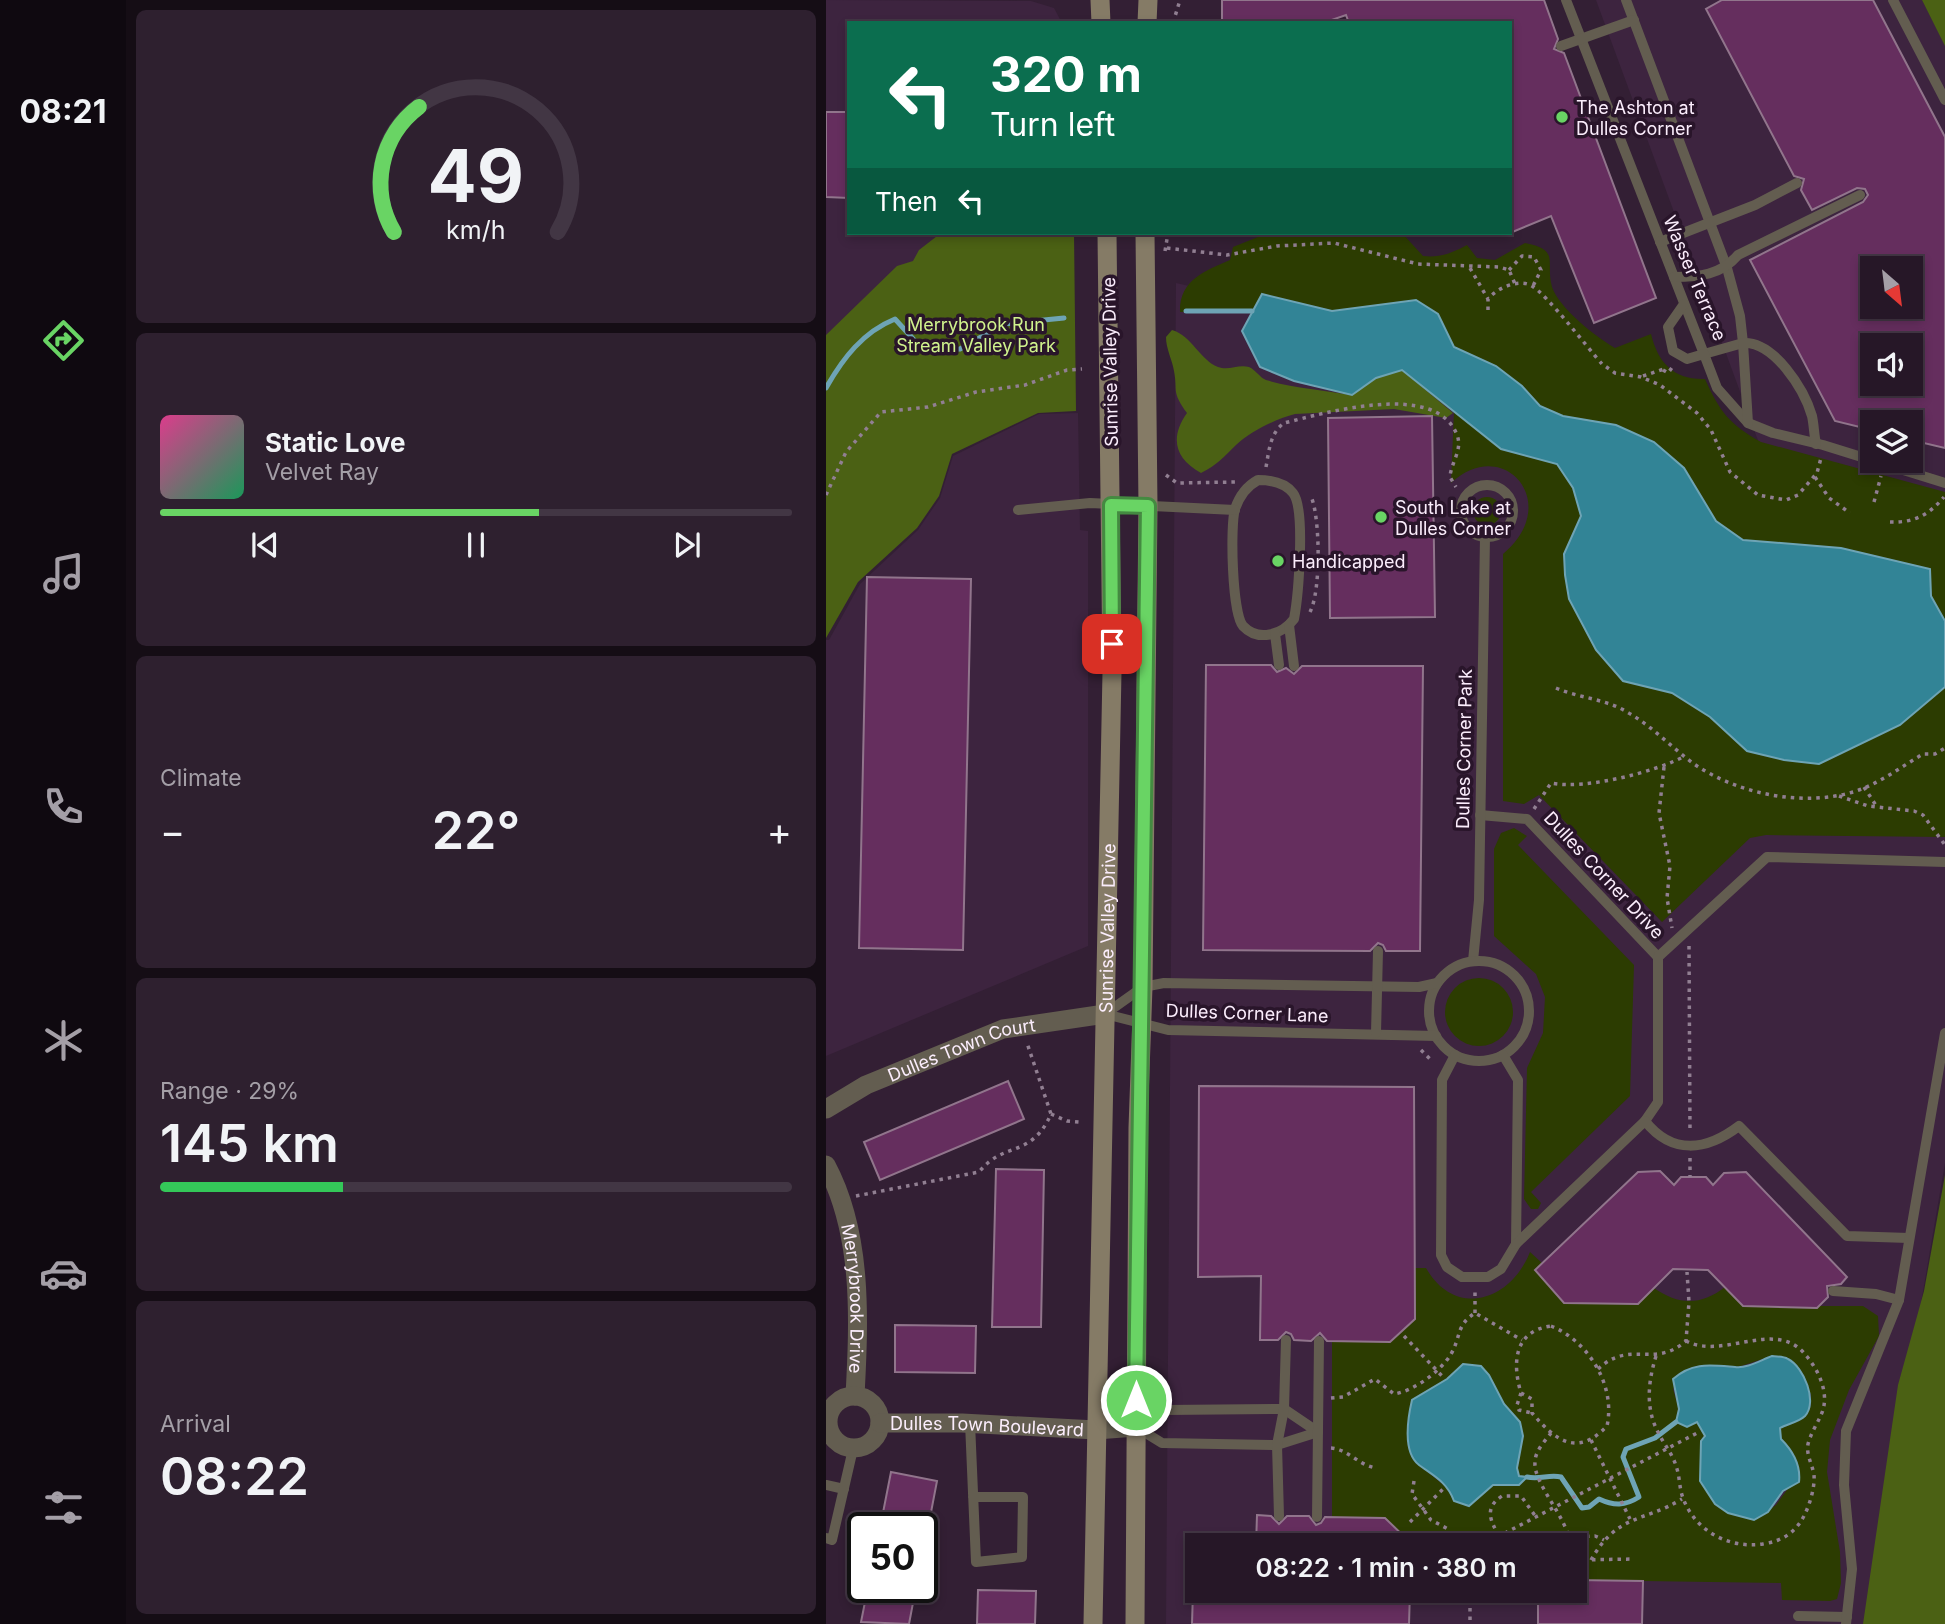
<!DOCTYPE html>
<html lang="en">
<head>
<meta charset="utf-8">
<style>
  :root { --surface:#261727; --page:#2e202f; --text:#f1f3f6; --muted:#a49fa7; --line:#423644; --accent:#69d464 }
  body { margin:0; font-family:Inter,sans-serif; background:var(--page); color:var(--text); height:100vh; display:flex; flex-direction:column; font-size:26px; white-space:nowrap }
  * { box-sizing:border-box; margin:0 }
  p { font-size:23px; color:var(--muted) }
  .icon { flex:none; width:38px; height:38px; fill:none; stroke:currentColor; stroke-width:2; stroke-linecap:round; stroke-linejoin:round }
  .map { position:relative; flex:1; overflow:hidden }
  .panel { display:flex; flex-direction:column; gap:10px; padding:10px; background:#150d15; width:700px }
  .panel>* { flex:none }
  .top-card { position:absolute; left:21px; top:21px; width:665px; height:214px; border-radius:0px; box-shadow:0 4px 10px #0003,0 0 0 2px var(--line); background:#0b6e4f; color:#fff; overflow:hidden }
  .needle { width:46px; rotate:152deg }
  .controls { position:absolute; left:1034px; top:256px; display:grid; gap:14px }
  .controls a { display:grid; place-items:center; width:63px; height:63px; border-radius:0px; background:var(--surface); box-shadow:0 4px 10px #0003,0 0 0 2px var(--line); font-size:35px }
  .speed { position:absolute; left:21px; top:1512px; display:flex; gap:14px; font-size:35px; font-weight:700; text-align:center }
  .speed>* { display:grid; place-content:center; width:91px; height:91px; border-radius:50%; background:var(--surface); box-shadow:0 4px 10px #0003,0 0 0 2px var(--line); line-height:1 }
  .speed .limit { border:4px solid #111; border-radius:10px; background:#fff; color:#111 }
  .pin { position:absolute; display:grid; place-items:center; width:60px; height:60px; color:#fff; margin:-30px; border-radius:14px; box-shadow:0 4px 10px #0006 }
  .me { position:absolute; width:77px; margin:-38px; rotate:0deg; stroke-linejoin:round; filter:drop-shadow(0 0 5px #0008) }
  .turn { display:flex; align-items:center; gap:24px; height:147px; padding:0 28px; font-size:32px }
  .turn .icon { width:91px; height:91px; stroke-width:2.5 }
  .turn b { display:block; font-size:49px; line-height:60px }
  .then { display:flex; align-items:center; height:66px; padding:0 28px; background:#0003; gap:14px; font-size:26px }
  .big { font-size:52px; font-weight:600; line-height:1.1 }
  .panel .tile { flex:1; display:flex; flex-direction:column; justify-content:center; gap:10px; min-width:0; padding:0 24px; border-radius:10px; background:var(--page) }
  .panel .dial { align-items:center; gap:0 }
  .dial svg { height:182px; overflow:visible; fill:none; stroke:var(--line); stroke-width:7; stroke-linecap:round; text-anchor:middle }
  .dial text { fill:var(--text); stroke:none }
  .song { display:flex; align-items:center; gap:21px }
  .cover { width:84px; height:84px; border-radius:10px; background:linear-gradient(135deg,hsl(330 70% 55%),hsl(150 70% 35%)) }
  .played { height:7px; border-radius:4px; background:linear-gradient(90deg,var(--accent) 60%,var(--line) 60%) }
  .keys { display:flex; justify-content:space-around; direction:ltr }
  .heat { display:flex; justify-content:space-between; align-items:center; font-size:38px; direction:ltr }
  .charge { height:10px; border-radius:5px; background:linear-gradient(90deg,#34c759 29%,var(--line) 0) }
  .trip { position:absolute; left:359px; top:1533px; width:402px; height:70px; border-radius:0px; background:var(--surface); box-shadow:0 4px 10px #0003,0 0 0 2px var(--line); font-weight:600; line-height:70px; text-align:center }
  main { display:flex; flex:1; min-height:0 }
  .tab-bar { display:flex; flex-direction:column; width:126px; justify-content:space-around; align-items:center; background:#0f0910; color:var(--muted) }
  .tab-bar .icon { width:49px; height:49px }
  .tab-bar .selected { color:var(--accent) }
  .tab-bar b { font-size:32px; color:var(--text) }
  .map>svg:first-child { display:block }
  .built { fill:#3d243f; fill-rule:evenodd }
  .green { fill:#2c3c01; fill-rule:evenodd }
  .forest { fill:#4b6114 }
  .water { fill:#328496; stroke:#6ea4b5; stroke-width:2 }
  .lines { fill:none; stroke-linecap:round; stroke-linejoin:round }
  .stream { stroke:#6ea4b5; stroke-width:5 }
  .building { fill:#652e5e; stroke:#91758c; stroke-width:2; fill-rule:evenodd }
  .path { stroke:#917f92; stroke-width:3.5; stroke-dasharray:3.5 5; stroke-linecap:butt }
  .service { stroke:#635d50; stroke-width:10 }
  .minor { stroke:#635d50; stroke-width:19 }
  .secondary { stroke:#857b66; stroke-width:19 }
  .route-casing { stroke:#448a41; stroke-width:18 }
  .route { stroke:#69d464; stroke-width:12 }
  .poi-dot { fill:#69d464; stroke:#29152a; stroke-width:2.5 }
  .labels { text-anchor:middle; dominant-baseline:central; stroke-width:7; stroke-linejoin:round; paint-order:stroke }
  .poi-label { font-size:18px; fill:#fbedfc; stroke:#29152a; text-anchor:start }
  .street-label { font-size:18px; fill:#fbedfc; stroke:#29152a }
  .park-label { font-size:18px; fill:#d0f38d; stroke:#29152a }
</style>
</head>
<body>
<main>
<nav class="tab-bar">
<b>08:21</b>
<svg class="icon selected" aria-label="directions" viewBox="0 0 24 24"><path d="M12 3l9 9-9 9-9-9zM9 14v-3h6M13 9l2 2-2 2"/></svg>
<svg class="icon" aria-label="music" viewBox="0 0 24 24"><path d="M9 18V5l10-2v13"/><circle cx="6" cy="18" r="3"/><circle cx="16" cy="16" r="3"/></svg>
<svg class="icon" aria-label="phone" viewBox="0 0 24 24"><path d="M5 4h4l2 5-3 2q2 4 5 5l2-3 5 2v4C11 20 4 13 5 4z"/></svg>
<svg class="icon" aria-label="climate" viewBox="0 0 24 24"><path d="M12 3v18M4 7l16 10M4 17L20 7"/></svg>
<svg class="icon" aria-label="car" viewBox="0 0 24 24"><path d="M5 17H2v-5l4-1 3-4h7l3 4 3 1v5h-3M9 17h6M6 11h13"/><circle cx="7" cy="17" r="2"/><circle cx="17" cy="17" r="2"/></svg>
<svg class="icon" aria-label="filters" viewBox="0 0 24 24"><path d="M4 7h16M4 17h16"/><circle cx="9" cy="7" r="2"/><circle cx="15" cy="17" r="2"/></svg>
</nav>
<section class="panel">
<div class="tile dial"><svg viewBox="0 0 100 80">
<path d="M14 69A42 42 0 1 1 86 69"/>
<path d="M14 69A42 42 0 0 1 25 14" stroke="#69d464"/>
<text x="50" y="56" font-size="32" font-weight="700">49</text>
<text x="50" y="72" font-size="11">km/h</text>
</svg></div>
<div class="tile">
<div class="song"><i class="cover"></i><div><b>Static Love</b><p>Velvet Ray</p></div></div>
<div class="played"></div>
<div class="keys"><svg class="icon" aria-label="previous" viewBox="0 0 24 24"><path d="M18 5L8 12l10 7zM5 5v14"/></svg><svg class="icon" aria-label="pause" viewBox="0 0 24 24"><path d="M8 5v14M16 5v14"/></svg><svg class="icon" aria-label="next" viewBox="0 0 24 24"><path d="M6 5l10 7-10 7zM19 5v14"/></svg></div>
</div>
<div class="tile"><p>Climate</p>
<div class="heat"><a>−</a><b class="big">22°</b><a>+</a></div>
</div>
<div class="tile"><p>Range · 29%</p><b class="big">145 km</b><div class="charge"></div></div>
<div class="tile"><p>Arrival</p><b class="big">08:22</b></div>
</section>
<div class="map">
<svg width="1119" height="1624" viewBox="0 0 1119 1624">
  <rect width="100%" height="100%" fill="#331f34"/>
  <g class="built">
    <path d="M0 0 205 1 228 8 236 23H23V233H120L0 338Z"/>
    <path d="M770 0H1096L1119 45V1163L1040 1624H340L350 283 578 335 1008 647ZM1046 268H1085V306H1046ZM1046 345H1085V383H1046ZM1046 422H1085V460H1046ZM371 1545H749V1591H371Z"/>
    <path d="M252 413 254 530 262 531V946L0 1056V640H3L34 584 92 530 114 498 127 456 213 414Z"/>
  </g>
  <g class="green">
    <path d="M442 233H576L597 256C614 258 626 253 641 245L651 258 669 260 699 243C735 250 719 261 726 287 733 308 770 337 789 348L825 334C832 363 848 380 879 379 894 412 903 424 935 442L1119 492V621L1105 596 1104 569 965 544 917 540 890 521 874 493 790 425 737 416 714 406 696 386 670 366 628 347 612 314 590 300 506 311 436 294 426 311 354 312C353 280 379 271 404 260L407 247Z"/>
    <path d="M628 411 675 449 731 464 747 488 755 516 739 575 743 599 770 650 797 681 845 693 884 717 921 751 993 764 1074 725 1119 687V837L940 835 924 838 836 922 713 795 698 804 677 801V554C738 503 677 434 625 483Z"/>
    <circle cx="661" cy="511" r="14"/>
    <path d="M688 828 701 836 692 845 808 965 804 1096 705 1192 715 1203 712 1209H705L698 1199 701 1068 717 1033 719 997 710 974 668 936V849L675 833Z"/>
    <circle cx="653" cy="1012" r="34"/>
    <path d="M704 1252 716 1263 709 1270 738 1303 811 1304 828 1288C852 1305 875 1306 899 1287L917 1306H1037L1052 1316 1053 1336 1023 1390 1004 1440 1001 1472 1014 1552 1015 1583 1011 1599 1004 1601 956 1600 955 1583 749 1580V1545H585L559 1518 506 1517V1341L565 1342 589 1319V1268H600C629 1319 685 1301 704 1252ZM946 1356 972 1368 985 1395V1405L974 1420 954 1428 955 1439 963 1447 974 1472 950 1505 928 1520 880 1489 874 1481 875 1441 879 1437 871 1422H850L853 1409 847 1389 870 1366 909 1368ZM663 1375 678 1404 696 1428 691 1468 693 1476 700 1477 693 1485H667L643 1506 591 1463C578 1444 581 1421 586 1400L621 1379Z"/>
  </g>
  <g class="forest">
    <path d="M1096 0H1119V46Z"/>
    <path d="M115 233H248L250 411 212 413 126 454 113 496 91 528 32 582 0 638V335L71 266 87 261 93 250Z"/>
    <path d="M346 330C366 336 374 360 392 367 403 371 412 364 423 367 430 370 433 377 440 380 467 388 498 390 525 395L550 378 576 370 627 413 620 418 568 409 469 414C450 419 425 431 410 445 398 457 391 465 375 473 348 458 344 437 361 413 345 391 352 392 348 371 346 359 340 349 340 337Z"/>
    <path d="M1119 1175V1624H1037L1072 1385 1098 1291Z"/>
  </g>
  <g class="water">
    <path d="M436 294 506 311 590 300 612 314 628 347 670 366 696 386 714 406 737 416 790 425 828 442 858 468 890 521 917 540 1015 548 1104 569 1105 596 1119 621V687L1074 725 993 764 958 760 921 751 884 717 846 693 797 681 770 650 743 599 739 575 738 554 755 516 747 488 731 464 675 449 576 370 550 378 526 395 468 381 434 367 416 331Z"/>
    <path d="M946 1356C951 1357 957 1356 962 1359 978 1367 992 1402 979 1416 973 1422 961 1424 954 1428L955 1439C967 1451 975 1465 973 1482L957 1491 942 1512 928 1520 902 1513 889 1504 874 1481 875 1441 879 1436 871 1422 861 1427 850 1422 853 1409 847 1379C866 1362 884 1365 909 1367 920 1369 935 1360 946 1356Z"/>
    <path d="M637 1364 655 1366 663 1375 678 1404 694 1422 697 1436 691 1468 693 1476 701 1477 693 1485H667L643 1506 628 1501C621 1482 608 1476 593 1465 576 1452 582 1417 586 1400L621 1379Z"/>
  </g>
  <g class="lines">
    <g class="stream">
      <path d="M360 311H426"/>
      <path d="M0 388C17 358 37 332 69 319L89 341 107 351 134 349 178 324 238 318"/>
      <path d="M701 1477C714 1480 723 1474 735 1477L756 1508 763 1507 773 1499C788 1506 799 1506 813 1497L797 1457 800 1449 829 1438 850 1422"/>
    </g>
  </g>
  <g class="building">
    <path d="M396 0H718L732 39 728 49 738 53 830 298 768 323 725 216 684 233V23H523L520 15 497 23H396Z"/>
    <path d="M896 0H1047L1119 137V448L1085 440V422H1046V430L1009 421 924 260 1037 202 1042 195 1039 189 1031 188 986 210 975 190 978 179 968 176 880 9ZM1046 268H1085V306H1046ZM1046 345H1085V383H1046Z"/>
    <path d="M0 112H23V198L0 197Z"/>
    <path d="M606 416 609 617 504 618 502 418Z"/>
    <path d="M41 577 145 579 137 950 33 948Z"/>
    <path d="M380 665H445L451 672 460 668 468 674 476 666H597L594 951H560L557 945 552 943 544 951 377 950Z"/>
    <path d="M182 1081 198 1119 54 1180 38 1142Z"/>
    <path d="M373 1086 588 1087 589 1319 564 1342 501 1341 494 1333 485 1341 468 1340 465 1334 460 1332 452 1340H434L435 1276 372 1277Z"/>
    <path d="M170 1169 218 1170 215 1327H166Z"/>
    <path d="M834 1171 848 1185 855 1177H880L887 1185 898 1173 920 1172 1021 1277 1015 1284 1001 1286 1002 1297 991 1308 917 1306 882 1270 847 1269 812 1304 738 1303 709 1270 812 1172Z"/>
    <path d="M69 1325 150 1326 149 1373 69 1372Z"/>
    <path d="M65 1472 111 1481 102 1528H54Z"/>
    <path d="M431 1515 445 1516 453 1524 461 1516H483L490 1525 495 1523 499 1517 559 1518 587 1545H430Z"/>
    <path d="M749 1580 817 1581 816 1624H712V1591H749Z"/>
    <path d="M42 1587H90L83 1624 35 1622Z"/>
    <path d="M152 1590 210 1591 209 1624H151Z"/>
    <path d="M367 1591H584L583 1624H366Z"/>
  </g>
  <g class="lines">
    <g class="path">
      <path d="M347 23 354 0"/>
      <path d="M341 248 401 255 451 246 508 243 592 264 673 267 683 270 689 284"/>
      <path d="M339 251 342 233"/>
      <path d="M644 268 662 299"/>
      <path d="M683 270 696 256 708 257 715 270 707 286"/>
      <path d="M662 310V299C671 288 693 278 706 286 722 296 761 347 776 364L789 373 815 377 834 385 871 413 885 430 904 472 932 495 960 500 972 495 991 473 995 458"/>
      <path d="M837 370 842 373 848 365"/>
      <path d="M817 376 841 368"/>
      <path d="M440 467C443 451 444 433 458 423 499 413 610 380 631 435 637 450 625 462 624 477L630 487"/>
      <path d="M340 475 351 483 410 482"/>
      <path d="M989 477 1003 498 1024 513"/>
      <path d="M0 495 20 452 55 412 102 407 150 392 199 385 241 370 256 369"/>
      <path d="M1048 502 1055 476"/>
      <path d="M1064 522C1087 523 1103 515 1118 497"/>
      <path d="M484 612C495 591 494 521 486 499"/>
      <path d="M730 688C753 698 780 699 801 712 826 726 845 747 868 764 912 794 976 807 1027 792 1051 785 1075 767 1097 754H1109L1119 748"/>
      <path d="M838 767 833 813 844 866 841 898 846 928"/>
      <path d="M1038 787 1051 807"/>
      <path d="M1013 796 1042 806 1088 811 1097 815 1119 845"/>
      <path d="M708 809 725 783C759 790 829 772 859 756"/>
      <path d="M863 946 864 1133"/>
      <path d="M595 1050 605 1060"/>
      <path d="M225 1114 241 1121 253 1122"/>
      <path d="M864 1158V1177"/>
      <path d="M30 1196 153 1172C179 1140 205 1159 225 1114L201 1043"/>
      <path d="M649 1313V1292"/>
      <path d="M725 1326C762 1341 790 1385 781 1426 751 1458 729 1440 706 1413V1399L695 1393C686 1363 688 1331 725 1326Z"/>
      <path d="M578 1336 617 1377"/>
      <path d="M830 1356C822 1382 819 1409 833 1434 838 1444 847 1455 850 1466 854 1476 853 1488 857 1498 869 1531 903 1549 937 1544 956 1541 969 1533 978 1516 984 1504 989 1487 988 1475 986 1463 980 1455 982 1444 985 1433 991 1424 995 1415 1005 1394 992 1368 977 1352 947 1320 896 1360 860 1341"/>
      <path d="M772 1369C804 1339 828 1369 860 1341L863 1302 861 1272"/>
      <path d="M695 1393 691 1405 693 1410 706 1413"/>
      <path d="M505 1398 517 1397 549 1379 568 1394C588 1391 615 1371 625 1354 635 1337 630 1325 649 1313L696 1340"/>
      <path d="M725 1433C719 1441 709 1451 709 1462 707 1484 743 1519 744 1545"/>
      <path d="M765 1440 804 1519"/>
      <path d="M505 1448C522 1449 533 1466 551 1468"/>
      <path d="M588 1481 586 1494 605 1520 622 1529"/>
      <path d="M584 1522 618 1488"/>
      <path d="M673 1536C664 1520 658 1508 676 1496H695L710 1517"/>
      <path d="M743 1537 769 1536 778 1540"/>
      <path d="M656 1545 873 1432"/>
      <path d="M749 1560 808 1559"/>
      <path d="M765 1560C792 1513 816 1523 856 1499"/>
      <path d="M644 1591H695"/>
      <path d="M644 1591V1624"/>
    </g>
    <g class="service">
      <path d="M740 0 878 354 917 343 914 316 901 268 800 0"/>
      <path d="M1067 0 1119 100"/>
      <path d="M735 46 808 20"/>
      <path d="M834 242 929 205 971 183"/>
      <path d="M848 277C873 277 895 275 912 255L1034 195"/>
      <path d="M858 304 842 327 847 351 861 359 878 354 891 388 922 423 947 433 997 445 1119 483"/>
      <path d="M922 423 917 343C948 341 978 389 986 416 988 425 988 435 990 444"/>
      <path d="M432 480C444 480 459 483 467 493 480 509 472 598 468 619 456 635 432 642 417 626 406 614 404 525 409 509 413 497 421 486 432 480Z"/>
      <circle cx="661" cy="511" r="26"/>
      <path d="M192 510 264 503 409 510"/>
      <path d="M463 625 468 666"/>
      <path d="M449 634 453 665"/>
      <path d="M654 815 701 819 832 957"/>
      <path d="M647 961 653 900 659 537"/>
      <circle cx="653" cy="1011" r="50"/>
      <path d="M279 1014 317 987 338 983 593 987 611 983"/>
      <path d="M279 1014 342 1030 610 1036"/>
      <path d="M550 1033 552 951"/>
      <path d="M629 1055 616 1080 615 1255 621 1267 636 1277H662L675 1269 690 1244 692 1080 677 1055"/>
      <path d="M819 1121 832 1102V957L941 857 1119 862"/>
      <path d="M690 1244 819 1121C846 1155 880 1151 913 1126L1021 1236 1083 1238"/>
      <path d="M1007 1291 1050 1294 1073 1300"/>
      <path d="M458 1409 492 1432 451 1445 336 1443 310 1427 339 1410Z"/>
      <path d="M144 1423 150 1562 196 1557 197 1497H147"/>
      <path d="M0 1485 18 1489"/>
      <path d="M453 1516 451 1445 458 1409 460 1340"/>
      <path d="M491 1517 493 1341"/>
      <path d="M0 1538 6 1540 27 1449"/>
      <path d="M972 1616 1021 1617"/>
      <path d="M1020 1624 1026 1569 1018 1485 1020 1431 1073 1300 1119 1033"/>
    </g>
    <g class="minor">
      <path id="s1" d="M0 1109 40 1085 177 1029 279 1014"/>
      <path id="s2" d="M0 1165C37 1234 33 1320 29 1396"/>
      <circle cx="28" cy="1422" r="26"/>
      <path id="s3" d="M54 1423H136L270 1430 310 1427"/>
    </g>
    <g class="secondary">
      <path d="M274 0 275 23"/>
      <path d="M321 23 322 0"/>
      <path id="s4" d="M267 1624 286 672 281 233"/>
      <path d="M309 1624 312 1128 317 987 322 506 319 233"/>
    </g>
  </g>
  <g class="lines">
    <g class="route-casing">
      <path id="route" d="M286 644 285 505 322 506 310 1400"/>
    </g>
    <use href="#route" class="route"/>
  </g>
  <g class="poi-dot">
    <circle cx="736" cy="117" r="7"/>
    <circle cx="555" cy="517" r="7"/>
    <circle cx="452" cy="561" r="7"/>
  </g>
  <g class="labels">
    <g class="poi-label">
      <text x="750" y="107">The Ashton at<tspan x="750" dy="21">Dulles Corner</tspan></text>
      <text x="569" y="507">South Lake at<tspan x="569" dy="21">Dulles Corner</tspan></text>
      <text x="466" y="561">Handicapped</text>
    </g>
    <g class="street-label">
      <text transform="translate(869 278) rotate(67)">Wasser Terrace</text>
      <text transform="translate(284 362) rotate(-91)">Sunrise Valley Drive</text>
      <text transform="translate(638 749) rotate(-89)">Dulles Corner Park</text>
      <text transform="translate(778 875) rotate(47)">Dulles Corner Drive</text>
      <text stroke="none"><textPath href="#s4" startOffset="696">Sunrise Valley Drive</textPath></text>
      <text transform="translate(421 1013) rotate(2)">Dulles Corner Lane</text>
      <text stroke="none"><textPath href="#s1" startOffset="149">Dulles Town Court</textPath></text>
      <text stroke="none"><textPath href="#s2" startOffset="138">Merrybrook Drive</textPath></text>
      <text stroke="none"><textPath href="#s3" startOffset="107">Dulles Town Boulevard</textPath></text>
    </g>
    <g class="park-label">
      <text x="150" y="324">Merrybrook Run<tspan x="150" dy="21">Stream Valley Park</tspan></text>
    </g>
  </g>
</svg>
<div class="controls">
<a><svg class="needle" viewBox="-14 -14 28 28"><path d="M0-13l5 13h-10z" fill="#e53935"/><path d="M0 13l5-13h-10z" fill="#a49fa7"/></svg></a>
<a><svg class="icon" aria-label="sound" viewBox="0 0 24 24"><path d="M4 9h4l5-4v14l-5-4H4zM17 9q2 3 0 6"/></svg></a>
<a><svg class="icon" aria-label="layers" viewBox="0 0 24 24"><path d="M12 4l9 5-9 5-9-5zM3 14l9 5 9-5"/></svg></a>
</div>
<div class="speed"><div class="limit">50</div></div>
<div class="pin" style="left:286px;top:644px;background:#d93025"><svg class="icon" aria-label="arrive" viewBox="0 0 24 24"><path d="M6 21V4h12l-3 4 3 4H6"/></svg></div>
<svg class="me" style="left:310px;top:1400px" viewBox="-20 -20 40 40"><circle r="17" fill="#69d464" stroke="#fff" stroke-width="3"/><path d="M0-11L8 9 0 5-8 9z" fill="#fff"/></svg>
<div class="trip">08:22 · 1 min · 380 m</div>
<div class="top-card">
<div class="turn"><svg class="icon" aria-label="left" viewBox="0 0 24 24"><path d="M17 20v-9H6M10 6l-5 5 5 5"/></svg><div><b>320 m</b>Turn left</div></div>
<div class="then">Then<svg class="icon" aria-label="left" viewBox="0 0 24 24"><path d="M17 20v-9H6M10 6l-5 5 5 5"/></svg></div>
</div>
</div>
</main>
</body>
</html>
